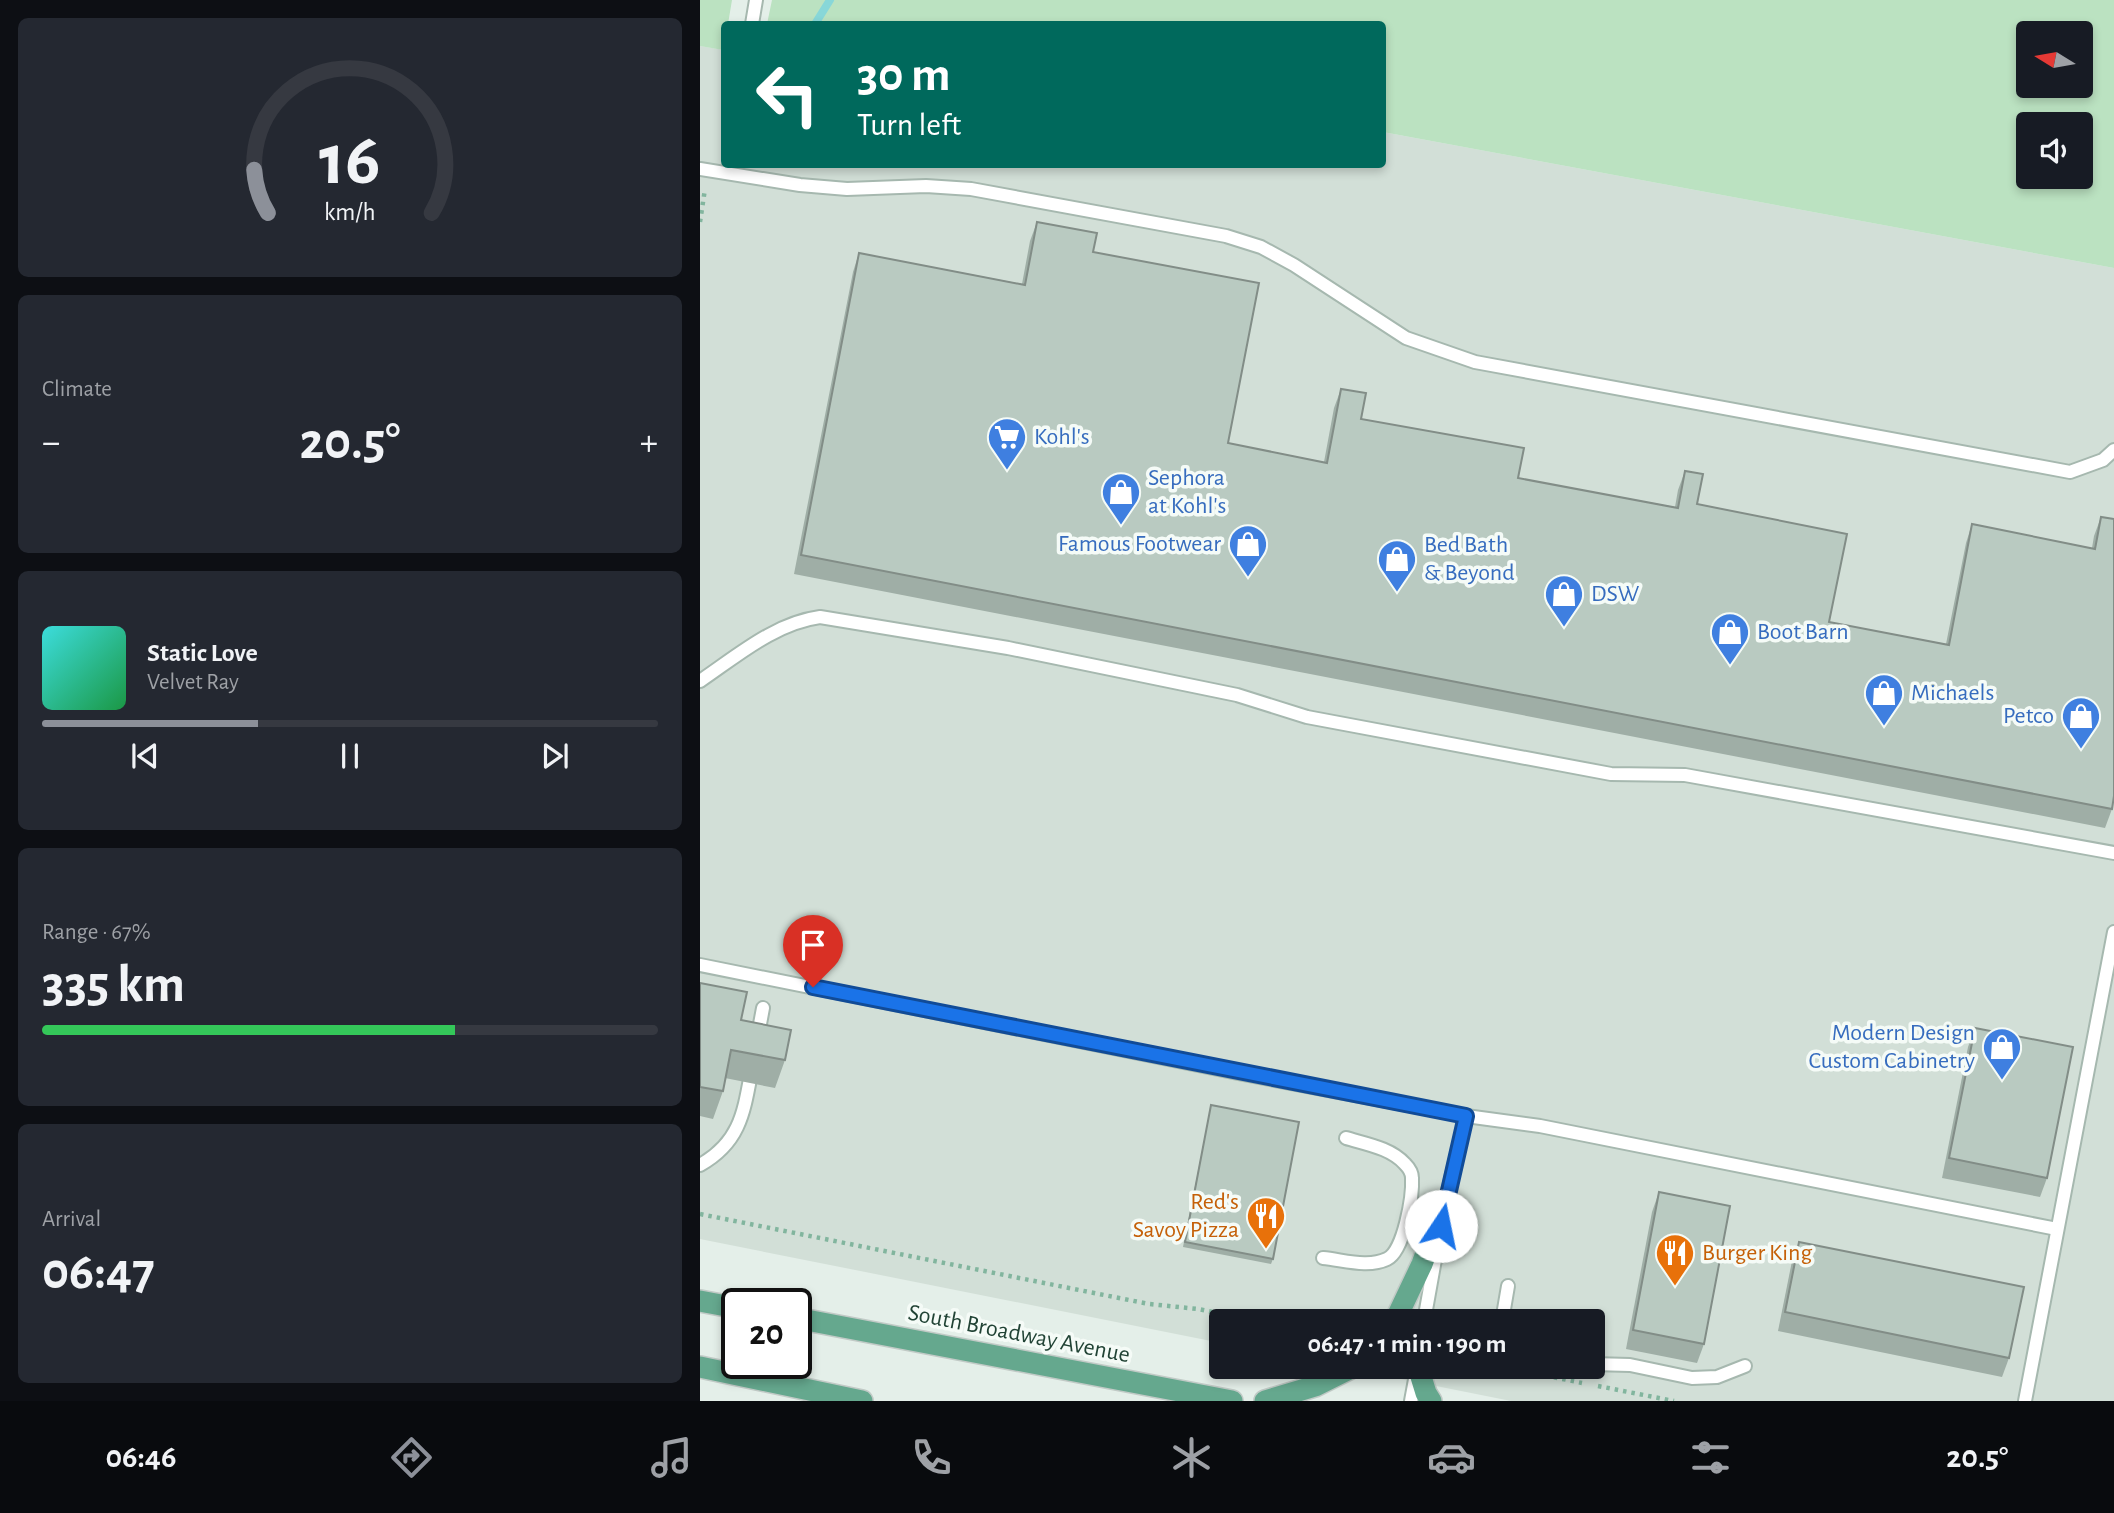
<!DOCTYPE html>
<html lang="en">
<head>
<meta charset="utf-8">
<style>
  :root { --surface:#171b24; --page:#242831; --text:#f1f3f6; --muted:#9ea1a6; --line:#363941; --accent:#8c9099 }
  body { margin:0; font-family:"Alegreya Sans",sans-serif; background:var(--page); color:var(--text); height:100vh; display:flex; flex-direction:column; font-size:26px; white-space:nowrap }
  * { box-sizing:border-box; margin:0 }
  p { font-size:23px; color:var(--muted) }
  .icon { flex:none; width:38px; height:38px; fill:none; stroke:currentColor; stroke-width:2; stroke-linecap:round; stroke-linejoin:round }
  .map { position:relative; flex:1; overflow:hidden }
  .sheet { display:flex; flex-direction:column; gap:18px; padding:18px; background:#0d0f14; width:700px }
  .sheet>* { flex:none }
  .banner { position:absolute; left:21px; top:21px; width:665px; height:147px; border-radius:7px; box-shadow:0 4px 10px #0003; background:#00695c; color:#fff; overflow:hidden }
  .needle { width:46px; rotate:281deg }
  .buttons { position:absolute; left:1316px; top:21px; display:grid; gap:14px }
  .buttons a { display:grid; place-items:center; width:77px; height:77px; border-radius:7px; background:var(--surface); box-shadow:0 4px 10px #0003; font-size:35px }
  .speed { position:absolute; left:21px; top:1288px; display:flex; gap:14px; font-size:35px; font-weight:700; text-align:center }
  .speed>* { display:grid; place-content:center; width:91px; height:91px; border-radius:50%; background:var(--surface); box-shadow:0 4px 10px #0003; line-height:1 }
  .speed .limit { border:4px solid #111; border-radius:10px; background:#fff; color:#111 }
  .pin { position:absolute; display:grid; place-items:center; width:60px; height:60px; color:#fff; margin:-72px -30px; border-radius:50% 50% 50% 0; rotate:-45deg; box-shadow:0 0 7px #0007 }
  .pin .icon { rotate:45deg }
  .me { position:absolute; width:77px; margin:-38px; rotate:11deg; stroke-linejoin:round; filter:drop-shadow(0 0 5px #0008) }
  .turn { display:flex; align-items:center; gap:24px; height:147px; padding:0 21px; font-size:32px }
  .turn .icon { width:91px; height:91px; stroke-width:2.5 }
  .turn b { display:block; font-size:49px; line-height:60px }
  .big { font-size:52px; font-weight:700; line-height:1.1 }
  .sheet .card { flex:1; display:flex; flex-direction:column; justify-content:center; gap:10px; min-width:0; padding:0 24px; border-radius:10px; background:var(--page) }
  .sheet .dial { align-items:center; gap:0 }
  .dial svg { height:182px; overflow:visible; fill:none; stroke:var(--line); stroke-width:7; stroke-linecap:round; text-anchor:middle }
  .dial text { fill:var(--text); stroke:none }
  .song { display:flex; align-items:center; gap:21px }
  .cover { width:84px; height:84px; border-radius:10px; background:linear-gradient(135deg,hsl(180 70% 55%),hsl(140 70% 35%)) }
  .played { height:7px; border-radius:4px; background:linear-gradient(90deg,var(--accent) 35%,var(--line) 35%) }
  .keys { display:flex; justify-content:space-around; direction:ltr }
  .heat { display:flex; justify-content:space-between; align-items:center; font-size:38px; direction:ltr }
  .charge { height:10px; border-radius:5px; background:linear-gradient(90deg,#34c759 67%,var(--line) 0) }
  .trip { position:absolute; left:509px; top:1309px; width:396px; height:70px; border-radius:7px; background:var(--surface); box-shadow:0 4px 10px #0003; font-weight:700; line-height:70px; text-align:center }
  .menu { display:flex; height:112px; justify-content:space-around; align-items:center; background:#090b0e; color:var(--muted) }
  .menu .icon { width:49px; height:49px }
  .menu .current { color:var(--accent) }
  .menu b { font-size:32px; color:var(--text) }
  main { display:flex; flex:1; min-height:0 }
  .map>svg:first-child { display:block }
  .built { fill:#d2dfd7 }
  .green { fill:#bbe2c1; fill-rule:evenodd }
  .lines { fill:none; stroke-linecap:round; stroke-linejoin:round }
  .stream { stroke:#88d7d8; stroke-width:8 }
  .lane-casing { stroke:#a6b8af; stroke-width:16 }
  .primary-casing { stroke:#c1cac6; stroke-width:24 }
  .path { stroke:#82b59e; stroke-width:4.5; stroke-dasharray:3.5 5; stroke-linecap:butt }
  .lane { stroke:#fff; stroke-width:12 }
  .primary { stroke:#65a88e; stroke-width:21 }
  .wall { fill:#9faea6 }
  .building { fill:#b9cac1; stroke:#828d87; stroke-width:2 }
  .route-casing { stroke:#114b97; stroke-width:18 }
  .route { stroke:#1a73e8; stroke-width:12 }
  .labels { text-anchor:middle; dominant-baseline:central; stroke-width:7; stroke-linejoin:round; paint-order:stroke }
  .shop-label { font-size:24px; fill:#366cbe; stroke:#f5fbf7; text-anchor:start }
  .food-label { font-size:24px; fill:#c56008; stroke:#f5fbf7; text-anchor:end }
  .street-label { font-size:24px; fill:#214335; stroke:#f5fbf7 }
</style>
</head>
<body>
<main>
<section class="sheet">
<div class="card dial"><svg viewBox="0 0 100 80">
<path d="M14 69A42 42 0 1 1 86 69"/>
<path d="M14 69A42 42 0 0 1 8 50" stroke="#8c9099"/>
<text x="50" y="56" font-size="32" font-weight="700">16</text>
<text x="50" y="72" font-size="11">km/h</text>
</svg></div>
<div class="card"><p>Climate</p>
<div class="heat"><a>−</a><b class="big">20.5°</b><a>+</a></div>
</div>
<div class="card">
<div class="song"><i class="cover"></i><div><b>Static Love</b><p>Velvet Ray</p></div></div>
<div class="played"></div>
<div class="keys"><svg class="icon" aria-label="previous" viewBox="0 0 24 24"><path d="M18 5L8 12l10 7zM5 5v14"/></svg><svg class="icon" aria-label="pause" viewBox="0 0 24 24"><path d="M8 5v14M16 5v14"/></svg><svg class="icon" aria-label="next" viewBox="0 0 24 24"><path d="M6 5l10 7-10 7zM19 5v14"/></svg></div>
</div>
<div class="card"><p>Range · 67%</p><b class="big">335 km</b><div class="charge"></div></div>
<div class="card"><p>Arrival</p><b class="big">06:47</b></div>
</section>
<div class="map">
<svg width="1414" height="1401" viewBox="0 0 1414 1401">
  <rect width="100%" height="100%" fill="#e4efe9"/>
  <path class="built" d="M0 46 24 50V164H682L683 132 1414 268V1401H811L641 1367H892V1321H522L521 1343 0 1239Z"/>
  <g class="green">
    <path d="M0 0H32L28 24H24L23 50 0 46Z"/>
    <path d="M72 0H1414V268L683 132 682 24H67ZM1328 33H1381V86H1328ZM1328 124H1381V177H1328Z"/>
  </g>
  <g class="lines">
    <path class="stream" d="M115 24 130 0"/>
    <g class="lane-casing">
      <g id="lane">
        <path d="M52 24 56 0"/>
        <path d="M0 169 100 185 147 189 226 186 271 189 526 236 561 247 594 265 706 338 775 362 1370 472 1403 460 1414 450"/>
        <path d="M0 681C37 656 75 623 120 617L308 648 537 695 607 717 911 774 985 775 1414 853"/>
        <path d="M0 965 538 1073 766 1116 840 1126 1357 1229"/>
        <path d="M57 1040 63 1008"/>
        <path d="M0 1165C41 1142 44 1111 52 1068"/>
        <path d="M744 1208 766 1116"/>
        <path d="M623 1258C644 1260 668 1268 687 1259 704 1251 713 1196 712 1178 712 1173 709 1168 705 1164 691 1148 666 1144 646 1138"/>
        <path d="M724 1321 738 1243"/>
        <path d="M802 1321 808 1286"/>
        <path d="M892 1364 930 1365 992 1378 1017 1377 1045 1366"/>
        <path d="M711 1401 716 1374"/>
        <path d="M1325 1401 1414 932"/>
      </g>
    </g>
    <g class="primary-casing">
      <g id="primary">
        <path d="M0 1301 37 1308"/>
        <path d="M96 1318 532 1401"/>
        <path d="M695 1321 722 1264 745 1202"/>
        <path d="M0 1367 162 1401"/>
        <path d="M718 1367 726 1393 731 1401"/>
        <path d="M565 1401 615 1386 653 1367"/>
      </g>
    </g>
    <g class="path">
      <path d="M0 222 5 189"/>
      <path d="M0 1214 449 1304 498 1309 556 1321"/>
      <path d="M804 1367 882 1383"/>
      <path d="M898 1386 974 1401"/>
    </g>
    <use href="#lane" class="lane"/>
    <use href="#primary" class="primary"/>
  </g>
  <g class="wall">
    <path d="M337 222 393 252 528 443 624 462 634 408 641 389 661 419 818 478 975 507 978 490 985 471 997 504 1129 622 1246 644 1266 543 1272 524 1392 548 1394 536 1401 517 1412 809 1405 828 94 574 153 272 159 253 322 284 330 241Z"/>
    <path d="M0 983 85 1060 75 1088 25 1078 23 1091 13 1119 0 1116Z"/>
    <path d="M1275 1028 1347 1178 1340 1197 1242 1178 1268 1047Z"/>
    <path d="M511 1105 573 1259 571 1264 483 1247Z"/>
    <path d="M959 1192 1004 1344 997 1363 926 1349 952 1212Z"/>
    <path d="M1099 1242 1309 1358 1302 1377 1078 1331 1092 1261Z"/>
  </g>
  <g class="building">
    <path d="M337 222 397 233 393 252 559 283 528 443 627 463 641 389 666 393 661 419 824 448 818 478 978 508 985 471 1003 474 997 504 1147 534 1129 622 1249 645 1272 524 1395 549 1401 517 1414 519V796L1412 809 101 555 159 253 325 285Z"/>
    <path d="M0 983 47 992 41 1020 91 1030 85 1060 31 1050 23 1091 0 1087Z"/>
    <path d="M1275 1028 1373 1047 1347 1178 1249 1158Z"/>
    <path d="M511 1105 599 1122 573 1259 485 1242Z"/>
    <path d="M959 1192 1030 1206 1004 1344 933 1330Z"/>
    <path d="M1099 1242 1324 1287 1309 1358 1085 1312Z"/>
  </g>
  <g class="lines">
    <g class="route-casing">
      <path id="route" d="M113 987 766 1116 741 1226"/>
    </g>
    <use href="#route" class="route"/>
  </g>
  <defs>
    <g id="supermarket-pin" transform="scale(2.0125)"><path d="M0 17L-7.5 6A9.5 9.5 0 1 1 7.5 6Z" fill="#3f7fe0" stroke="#f5fbf7"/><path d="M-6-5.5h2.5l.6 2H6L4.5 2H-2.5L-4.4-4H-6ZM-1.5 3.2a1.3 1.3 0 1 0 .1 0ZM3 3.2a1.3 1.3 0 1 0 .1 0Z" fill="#fff"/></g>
    <g id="shop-pin" transform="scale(2.0125)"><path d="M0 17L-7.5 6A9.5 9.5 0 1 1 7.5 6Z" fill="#3f7fe0" stroke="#f5fbf7"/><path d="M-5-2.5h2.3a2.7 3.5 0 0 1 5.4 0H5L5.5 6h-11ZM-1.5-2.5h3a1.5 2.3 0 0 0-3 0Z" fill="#fff"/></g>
    <g id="restaurant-pin" transform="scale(2.0125)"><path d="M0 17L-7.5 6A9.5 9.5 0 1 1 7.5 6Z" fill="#e8710a" stroke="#f5fbf7"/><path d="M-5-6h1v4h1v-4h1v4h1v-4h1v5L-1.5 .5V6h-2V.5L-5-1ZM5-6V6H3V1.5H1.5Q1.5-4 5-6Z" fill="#fff"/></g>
  </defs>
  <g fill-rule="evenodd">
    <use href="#supermarket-pin" x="307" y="437"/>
    <use href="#shop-pin" x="421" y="492"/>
    <use href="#shop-pin" x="548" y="544"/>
    <use href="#shop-pin" x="697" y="559"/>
    <use href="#shop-pin" x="864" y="594"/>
    <use href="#shop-pin" x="1030" y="632"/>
    <use href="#shop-pin" x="1184" y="693"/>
    <use href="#shop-pin" x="1381" y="716"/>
    <use href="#shop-pin" x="1302" y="1047"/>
    <use href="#restaurant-pin" x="566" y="1216"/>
    <use href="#restaurant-pin" x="975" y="1253"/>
  </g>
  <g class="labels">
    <g class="shop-label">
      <text x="334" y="437">Kohl's</text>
      <text x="448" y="478">Sephora<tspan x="448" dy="28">at Kohl's</tspan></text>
      <text x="521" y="544" text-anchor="end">Famous Footwear</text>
      <text x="724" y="545">Bed Bath<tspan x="724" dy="28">&amp; Beyond</tspan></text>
      <text x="891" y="594">DSW</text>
      <text x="1057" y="632">Boot Barn</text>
      <text x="1211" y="693">Michaels</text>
      <text x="1354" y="716" text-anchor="end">Petco</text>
      <text x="1275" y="1033" text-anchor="end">Modern Design<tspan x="1275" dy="28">Custom Cabinetry</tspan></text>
    </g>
    <g class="food-label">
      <text x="539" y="1202">Red's<tspan x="539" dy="28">Savoy Pizza</tspan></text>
      <text x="1002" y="1253" text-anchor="start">Burger King</text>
    </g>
    <g class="street-label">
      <text transform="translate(319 1334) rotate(11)">South Broadway Avenue</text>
    </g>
  </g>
</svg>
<div class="buttons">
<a><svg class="needle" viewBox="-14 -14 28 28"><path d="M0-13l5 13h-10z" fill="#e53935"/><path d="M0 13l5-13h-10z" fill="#9ea1a6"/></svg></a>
<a><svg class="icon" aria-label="sound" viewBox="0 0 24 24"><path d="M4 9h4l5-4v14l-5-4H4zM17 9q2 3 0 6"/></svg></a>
</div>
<div class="speed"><div class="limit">20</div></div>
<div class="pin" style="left:113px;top:987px;background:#d93025"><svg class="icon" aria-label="arrive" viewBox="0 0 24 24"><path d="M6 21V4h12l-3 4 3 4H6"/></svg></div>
<svg class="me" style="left:741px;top:1226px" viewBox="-20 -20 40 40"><circle r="19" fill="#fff"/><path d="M0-13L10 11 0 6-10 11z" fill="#1a73e8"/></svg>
<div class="trip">06:47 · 1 min · 190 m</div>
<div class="banner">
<div class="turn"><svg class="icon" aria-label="left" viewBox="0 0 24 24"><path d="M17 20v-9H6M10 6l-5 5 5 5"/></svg><div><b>30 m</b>Turn left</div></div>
</div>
</div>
</main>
<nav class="menu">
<b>06:46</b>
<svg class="icon current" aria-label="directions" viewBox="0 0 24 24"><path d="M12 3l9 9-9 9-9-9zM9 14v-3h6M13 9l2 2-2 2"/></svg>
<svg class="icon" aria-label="music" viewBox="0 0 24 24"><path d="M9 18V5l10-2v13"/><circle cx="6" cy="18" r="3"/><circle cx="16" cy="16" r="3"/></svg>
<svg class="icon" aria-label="phone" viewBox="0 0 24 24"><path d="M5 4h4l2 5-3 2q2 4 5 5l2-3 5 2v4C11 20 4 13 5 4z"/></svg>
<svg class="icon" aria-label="climate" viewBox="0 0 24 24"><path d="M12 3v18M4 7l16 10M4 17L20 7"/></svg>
<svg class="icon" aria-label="car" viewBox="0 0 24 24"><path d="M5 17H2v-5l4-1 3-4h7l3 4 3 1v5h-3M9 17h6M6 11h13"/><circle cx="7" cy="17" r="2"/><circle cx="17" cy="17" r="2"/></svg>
<svg class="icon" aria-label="filters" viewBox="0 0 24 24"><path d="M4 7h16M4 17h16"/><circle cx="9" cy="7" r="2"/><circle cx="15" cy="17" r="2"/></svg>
<b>20.5°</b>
</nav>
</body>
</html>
